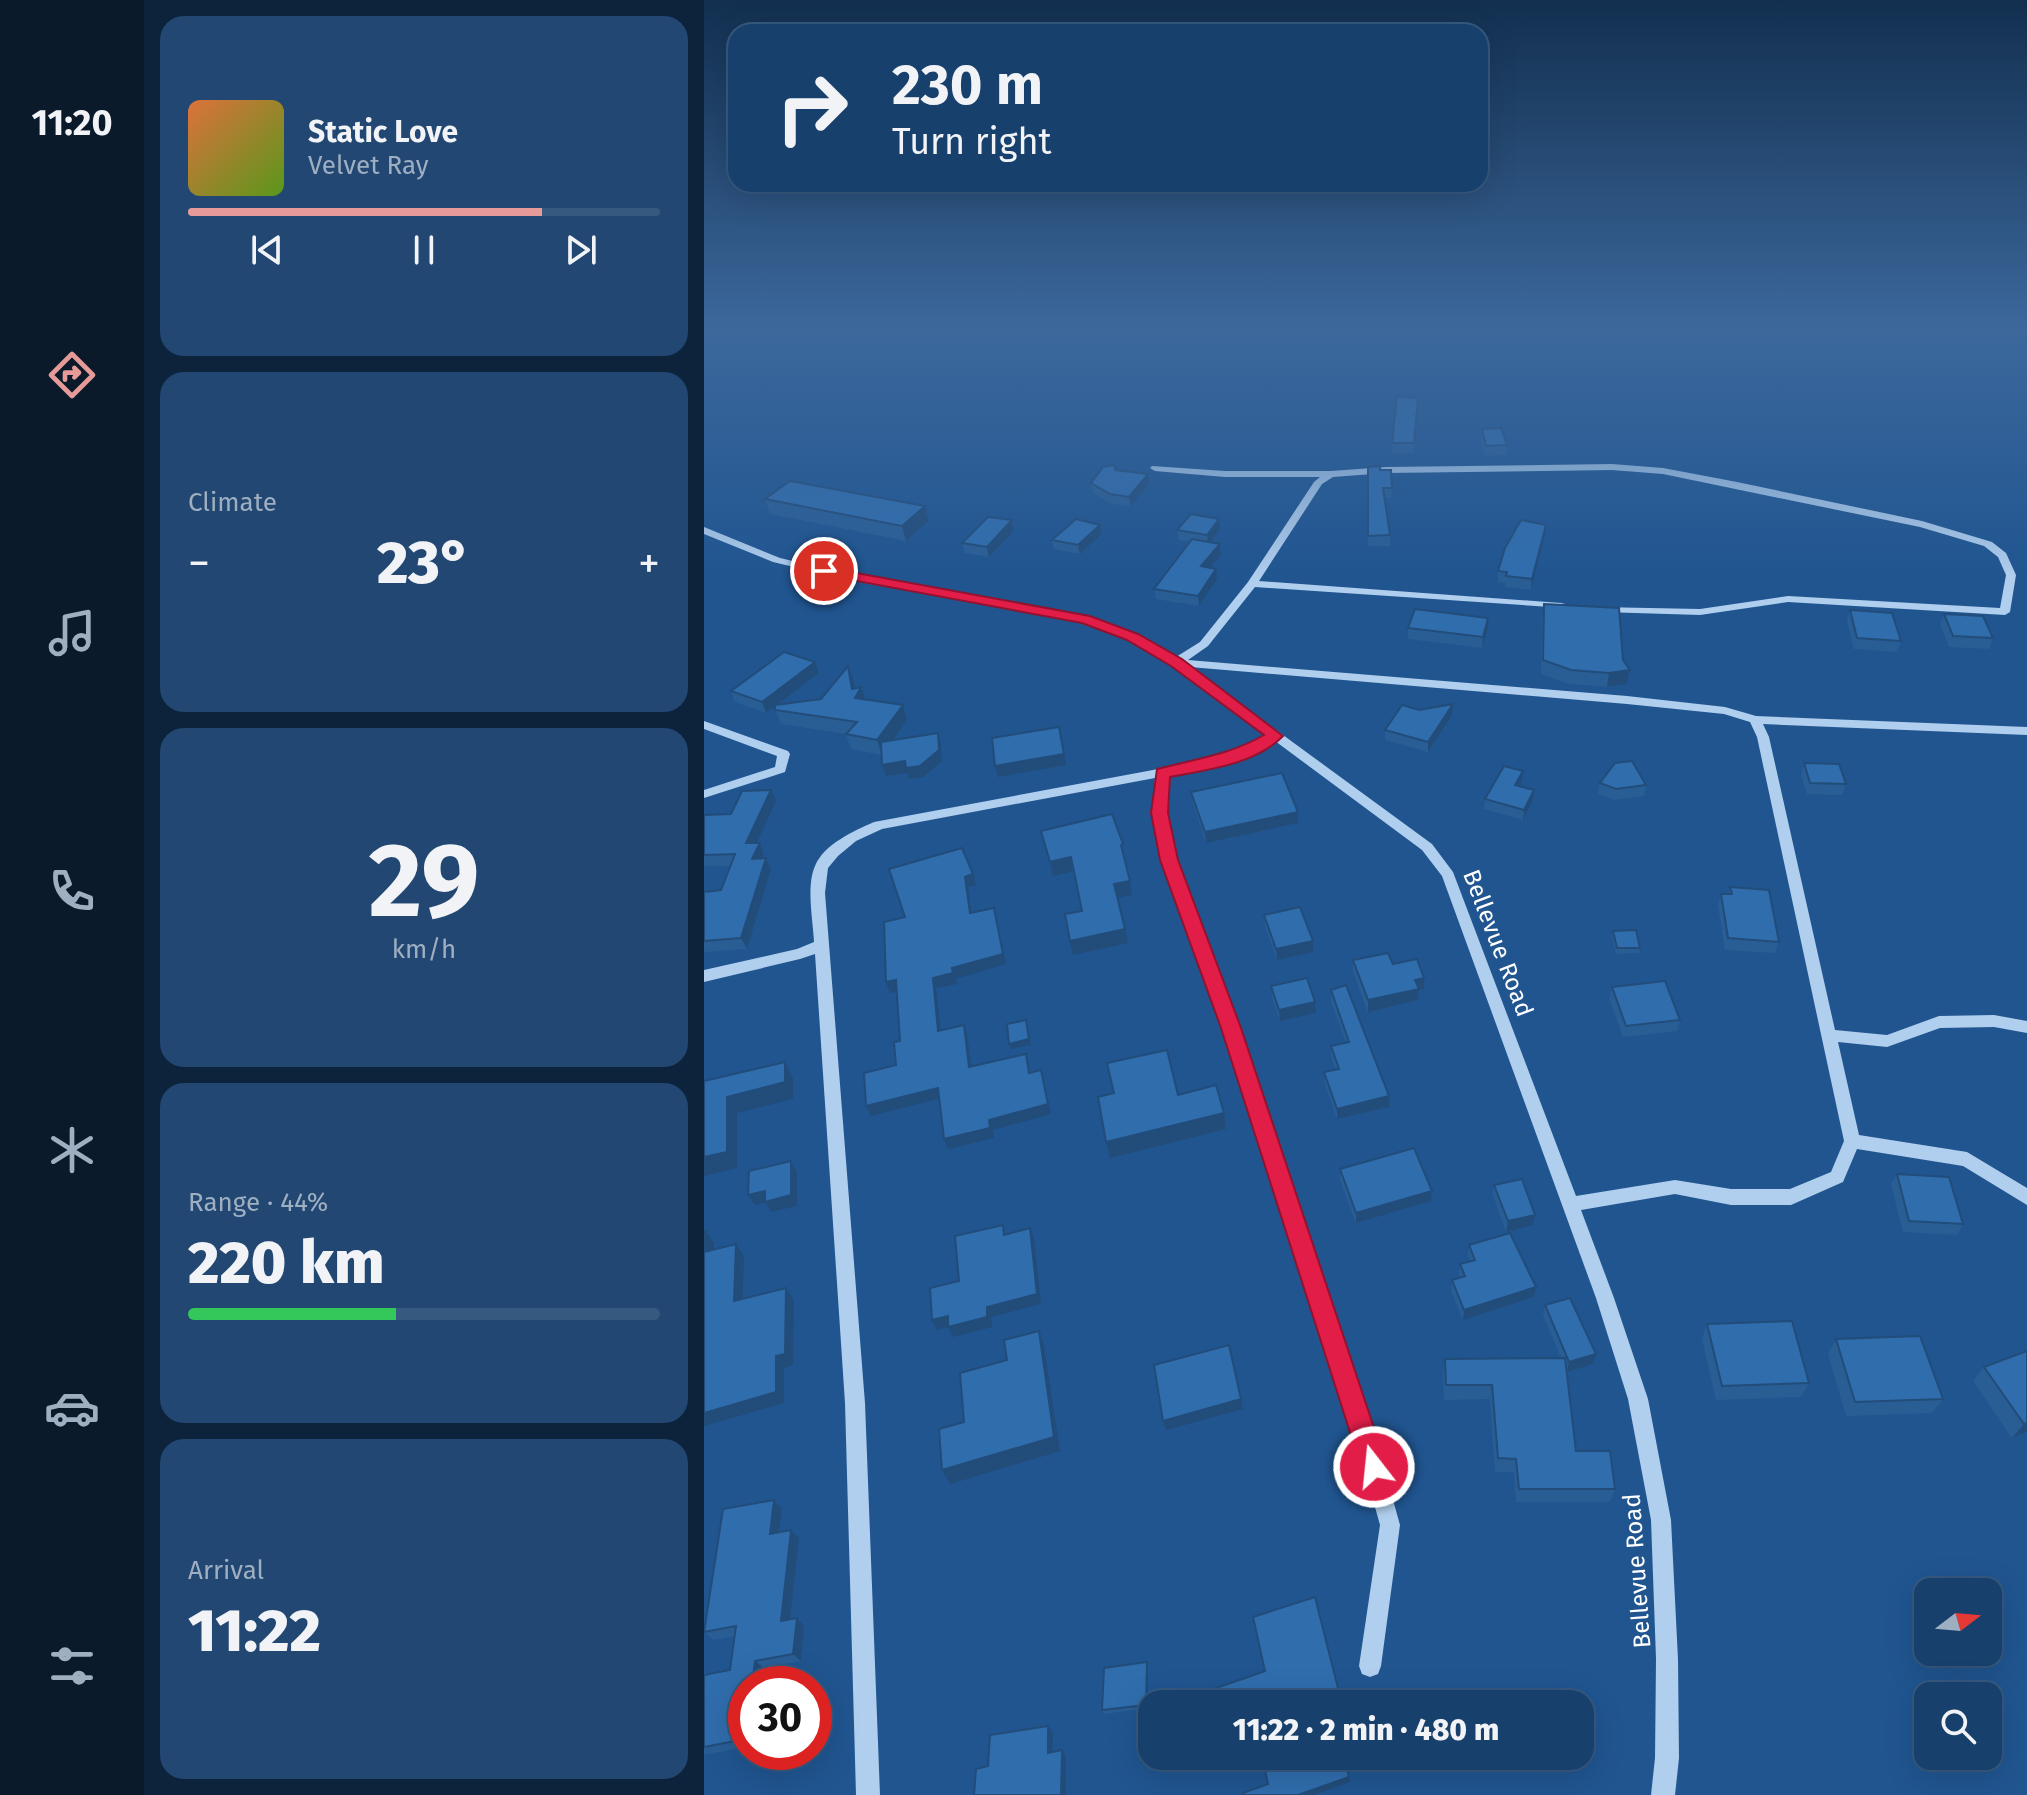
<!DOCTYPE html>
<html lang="en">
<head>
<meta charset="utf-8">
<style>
  :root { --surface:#18406c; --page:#214772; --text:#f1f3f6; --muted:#9fafc2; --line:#36597f; --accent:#e69b98 }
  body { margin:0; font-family:"Fira Sans",sans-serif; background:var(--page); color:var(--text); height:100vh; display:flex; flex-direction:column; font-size:30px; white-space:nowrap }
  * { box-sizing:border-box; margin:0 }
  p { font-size:26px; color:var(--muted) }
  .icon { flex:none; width:44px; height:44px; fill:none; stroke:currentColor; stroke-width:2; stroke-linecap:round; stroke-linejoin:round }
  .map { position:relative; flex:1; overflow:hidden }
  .side { display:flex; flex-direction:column; gap:16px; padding:16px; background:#0d233b; width:560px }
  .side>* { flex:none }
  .banner { position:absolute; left:24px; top:24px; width:760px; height:168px; border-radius:24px; box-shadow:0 8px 32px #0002,0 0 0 2px var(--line); background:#18406c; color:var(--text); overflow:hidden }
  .needle { width:52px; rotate:74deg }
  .tools { position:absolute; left:1210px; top:1578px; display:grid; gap:16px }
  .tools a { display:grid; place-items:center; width:88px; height:88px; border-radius:16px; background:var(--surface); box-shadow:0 8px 32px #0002,0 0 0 2px var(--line); font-size:40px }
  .speed { position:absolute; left:24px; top:1666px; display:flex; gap:16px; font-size:40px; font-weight:700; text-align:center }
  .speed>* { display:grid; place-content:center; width:104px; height:104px; border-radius:50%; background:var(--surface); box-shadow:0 8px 32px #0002,0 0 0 2px var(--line); line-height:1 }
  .speed .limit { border:12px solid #d22; background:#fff; color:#111 }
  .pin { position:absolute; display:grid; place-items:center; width:68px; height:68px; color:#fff; margin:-34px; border:4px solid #fff; border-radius:50%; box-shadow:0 2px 8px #0007 }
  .me { position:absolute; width:88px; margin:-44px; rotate:344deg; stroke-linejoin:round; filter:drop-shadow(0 0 6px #0008) }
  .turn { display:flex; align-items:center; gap:28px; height:168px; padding:0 32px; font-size:36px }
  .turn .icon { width:104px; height:104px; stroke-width:2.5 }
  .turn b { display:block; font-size:56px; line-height:68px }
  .big { font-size:60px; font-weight:800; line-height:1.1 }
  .side .card { flex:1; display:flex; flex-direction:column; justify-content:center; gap:12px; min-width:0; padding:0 28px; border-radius:24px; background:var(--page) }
  .side .dial { align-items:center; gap:0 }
  .dial b { font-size:104px; line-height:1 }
  .song { display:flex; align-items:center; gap:24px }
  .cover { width:96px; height:96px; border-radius:12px; background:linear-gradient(135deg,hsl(20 70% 55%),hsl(90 70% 35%)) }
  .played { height:8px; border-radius:4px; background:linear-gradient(90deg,var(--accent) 75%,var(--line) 75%) }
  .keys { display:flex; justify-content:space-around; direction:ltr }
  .heat { display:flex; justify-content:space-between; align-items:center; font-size:44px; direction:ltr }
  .charge { height:12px; border-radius:6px; background:linear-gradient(90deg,#34c759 44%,var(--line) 0) }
  .trip { position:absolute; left:434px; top:1690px; width:456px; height:80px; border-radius:24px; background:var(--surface); box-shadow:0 8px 32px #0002,0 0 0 2px var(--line); font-weight:800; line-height:80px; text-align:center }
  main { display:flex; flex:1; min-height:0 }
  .tab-bar { display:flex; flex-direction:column; width:144px; justify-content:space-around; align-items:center; background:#0a1a2b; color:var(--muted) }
  .tab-bar .icon { width:56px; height:56px }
  .tab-bar .selected { color:var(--accent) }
  .tab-bar b { font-size:36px; color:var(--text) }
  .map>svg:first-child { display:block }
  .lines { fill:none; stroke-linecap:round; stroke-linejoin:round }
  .minor { fill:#b0ceed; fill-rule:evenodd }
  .wall { fill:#295e95 }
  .shaded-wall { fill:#224c79 }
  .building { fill:#306dad; stroke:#224c79; stroke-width:2 }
  .route { fill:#e11d48; stroke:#92132f; stroke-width:2 }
  .labels { text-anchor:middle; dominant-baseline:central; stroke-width:8; stroke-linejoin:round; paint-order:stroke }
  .street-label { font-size:24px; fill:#fff; stroke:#205590 }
</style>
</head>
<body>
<main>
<nav class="tab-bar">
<b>11:20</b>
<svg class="icon selected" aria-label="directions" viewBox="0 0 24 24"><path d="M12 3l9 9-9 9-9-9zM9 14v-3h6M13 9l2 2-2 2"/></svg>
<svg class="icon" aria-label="music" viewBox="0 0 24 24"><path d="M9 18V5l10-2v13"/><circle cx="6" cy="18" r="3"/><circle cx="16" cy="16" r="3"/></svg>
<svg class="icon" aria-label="phone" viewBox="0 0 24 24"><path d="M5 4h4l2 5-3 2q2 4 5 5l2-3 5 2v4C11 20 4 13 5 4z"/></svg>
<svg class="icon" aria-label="climate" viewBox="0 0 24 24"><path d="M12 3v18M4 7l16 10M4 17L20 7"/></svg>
<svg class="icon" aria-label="car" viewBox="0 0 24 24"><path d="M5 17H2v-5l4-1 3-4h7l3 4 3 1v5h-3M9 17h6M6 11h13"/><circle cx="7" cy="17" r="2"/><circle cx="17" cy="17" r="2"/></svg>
<svg class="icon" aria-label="filters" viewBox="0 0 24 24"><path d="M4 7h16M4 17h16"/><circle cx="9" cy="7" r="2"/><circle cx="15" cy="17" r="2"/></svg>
</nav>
<section class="side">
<div class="card">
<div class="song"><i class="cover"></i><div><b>Static Love</b><p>Velvet Ray</p></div></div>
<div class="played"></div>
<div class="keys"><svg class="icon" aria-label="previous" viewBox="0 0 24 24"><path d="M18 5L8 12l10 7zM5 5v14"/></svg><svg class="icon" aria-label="pause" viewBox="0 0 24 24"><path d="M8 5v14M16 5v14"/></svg><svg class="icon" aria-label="next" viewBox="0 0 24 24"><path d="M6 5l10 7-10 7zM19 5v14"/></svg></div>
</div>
<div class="card"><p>Climate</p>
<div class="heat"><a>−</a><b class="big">23°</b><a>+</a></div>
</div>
<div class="card dial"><b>29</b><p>km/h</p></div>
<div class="card"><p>Range · 44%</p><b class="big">220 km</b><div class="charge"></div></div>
<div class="card"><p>Arrival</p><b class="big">11:22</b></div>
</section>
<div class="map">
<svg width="1323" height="1795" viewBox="0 0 1323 1795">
  <rect width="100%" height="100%" fill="#205590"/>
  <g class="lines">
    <g class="minor">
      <path d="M908 464 959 468 1033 482 1218 521 1288 542 1302 553 1312 575 1306 612 1301 615 1084 602 996 615 898 612 894 611V607L996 609 1084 596 1296 608 1302 575 1294 557 1280 546 1216 527 959 474 908 470 682 473 629 477 618 484 555 581 857 603 861 604V608L551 587 504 646 484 660 923 696 1021 707 1052 716 1323 727V735L1059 724 1065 737 1131 1030 1183 1035 1235 1016 1290 1015 1323 1021V1033L1290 1027 1236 1028 1183 1047 1134 1042 1155 1135 1263 1152 1323 1188V1205L1259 1166 1153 1149 1139 1182 1087 1205H1027L971 1194 877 1210 910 1298 944 1399 967 1520 974 1659 975 1758 971 1795H947L951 1758 952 1659 947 1520 924 1399 892 1298 738 876 718 850 571 741C537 761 503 768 464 776L463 813 472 860 535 1028 672 1439 696 1525 677 1666 674 1674 666 1677 658 1674 655 1666 676 1525 652 1439 519 1028 458 860 449 813 451 778 178 829 152 841 134 856 124 868 121 893 161 1403 176 1795H152L141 1403 111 954 96 959 0 982V970L93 949 110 942C109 921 102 886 111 866 120 844 150 831 170 822L508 759 537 750 563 735 468 664 424 639 378 622 144 580 69 562 0 534V527L76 558 144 574 385 617 432 635 472 657 496 642 544 582 610 482 616 477H521L451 471 446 468 448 466 521 471H627L682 467ZM486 667 923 704 1020 714 1046 722 1053 737 1140 1141 1127 1172 1086 1189H1027L971 1180 872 1196 749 872 728 844Z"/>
      <path d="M0 721 84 751 86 754 81 772 0 798V790L71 767 73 756 0 729Z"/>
    </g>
  </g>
  <g class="wall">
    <path d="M714 398 710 453H688V443Z"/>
    <path d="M778 429 803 445 802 455 781 456 777 438Z"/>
    <path d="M664 467 676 470H687L688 498H681L686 535V546H664Z"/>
    <path d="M412 470 445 484 427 506 408 504 389 493 387 483Z"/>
    <path d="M61 499 221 506 225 521 202 541 66 514Z"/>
    <path d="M308 520 310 531 285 557 261 553 258 543Z"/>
    <path d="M396 525 398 534 376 554 350 549 348 540Z"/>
    <path d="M516 529 506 542 516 544 517 555 506 568 512 569 513 579 495 606 452 599 450 589 485 542 475 540 473 530Z"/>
    <path d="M841 535 827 590 801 587V583L794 582V571Z"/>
    <path d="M840 604 919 660 926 670 923 684 903 687 865 684 837 674 838 617Z"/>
    <path d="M1146 610 1197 641 1193 652 1150 649 1143 621Z"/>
    <path d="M1240 614 1289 638 1285 649 1245 647 1236 624Z"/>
    <path d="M784 618V628L778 648 704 639V628Z"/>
    <path d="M111 662 115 673 73 704 117 699 144 666 150 689 161 700 199 705 203 720 188 740 234 733 237 744 238 761 219 777 205 779 203 773 182 776 178 765V755L147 749 142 734 77 724 71 710V706L62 713 31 702 27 691Z"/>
    <path d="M749 704 748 715 724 752 681 740V730L715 710Z"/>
    <path d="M1100 763 1142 784 1138 795 1103 794 1097 775Z"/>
    <path d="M818 781 815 786 830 790 829 800 819 820 780 809 781 799Z"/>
    <path d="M896 783 942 785 940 796 910 800 894 794Z"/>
    <path d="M67 790 72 801 52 843H56L60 854 59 858H62L67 869 43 949 0 952V892L17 890 26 866H0V815L27 814Z"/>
    <path d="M487 792 594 812V823L502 843 489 803Z"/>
    <path d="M1026 887 1075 942 1071 953 1021 950 1014 905 1017 894H1025Z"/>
    <path d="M560 915 609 952 573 960 561 926Z"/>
    <path d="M909 931 936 948 935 953 912 954 908 936Z"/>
    <path d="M649 960 689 964 720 978V989L715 990 714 1000 664 1012 649 972Z"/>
    <path d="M567 986 611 1002 612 1013 576 1021 568 997Z"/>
    <path d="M908 987 976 1020 973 1031 919 1037 905 998Z"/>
    <path d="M627 990 685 1107 633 1119 621 1083 620 1072 632 1070 627 1056V1046L642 1042 627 1001Z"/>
    <path d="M636 1169 728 1191 727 1201 652 1223 636 1180Z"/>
    <path d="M1193 1174 1259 1224 1253 1235 1199 1232 1187 1184Z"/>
    <path d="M790 1185 829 1225 802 1232 789 1195Z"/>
    <path d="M765 1245 830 1297 759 1320 747 1291 748 1280 756 1278 755 1275 756 1264 766 1261 764 1256Z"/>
    <path d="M841 1305 889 1364 863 1372 872 1451 911 1489 906 1502H812L810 1472H791L786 1399 740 1400 739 1373 741 1359 857 1358 839 1315Z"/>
    <path d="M1003 1324 1105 1383 1097 1397 1012 1400 998 1339Z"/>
    <path d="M1132 1339 1239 1399 1228 1413 1142 1416 1124 1354Z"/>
    <path d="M1323 1351V1432L1308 1438 1269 1381 1280 1367Z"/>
    <path d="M70 1500 78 1509 75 1532 87 1530 95 1539 86 1620 100 1626 97 1661 60 1668 42 1684V1747L0 1755V1675L26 1670 31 1636 9 1640 0 1632Z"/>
    <path d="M444 1666V1708L400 1714 398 1710Z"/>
  </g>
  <g class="shaded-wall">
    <path d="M444 474 445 484 427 506 425 497Z"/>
    <path d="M221 506 225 521 202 541 198 526Z"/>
    <path d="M515 519 516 529 504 545 503 535Z"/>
    <path d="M308 520 310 531 285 557 283 547Z"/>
    <path d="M396 525 398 534 376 554 374 545Z"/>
    <path d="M842 525 841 535 827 590 828 579Z"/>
    <path d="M516 544 517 555 498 577 497 566Z"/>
    <path d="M512 569 513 579 495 606 494 596Z"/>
    <path d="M784 618V628L778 648 779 637Z"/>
    <path d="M111 662 115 673 62 713 58 702Z"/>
    <path d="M144 666 149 680 152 698 157 687 162 702 156 713 148 689Z"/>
    <path d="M926 670 923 684 903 687 905 673Z"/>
    <path d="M749 704 748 715 724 752V742Z"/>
    <path d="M199 705 203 720 178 755 173 740Z"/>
    <path d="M355 727 362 765 294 777 291 766Z"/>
    <path d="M234 733 237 744 238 761 219 777 205 779 203 773 182 776 178 765 201 761Z"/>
    <path d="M819 771 818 781 810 795 811 785Z"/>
    <path d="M67 790 72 801 47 855 42 843Z"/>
    <path d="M830 790 829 800 819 820 820 810Z"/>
    <path d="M594 812V823L502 843 501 832Z"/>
    <path d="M56 843 60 854 53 870 48 859Z"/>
    <path d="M367 857 370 871 349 876 346 862Z"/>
    <path d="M62 858 67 869 43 949 37 938Z"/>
    <path d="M269 874 272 885 264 887 269 924 266 913 261 877Z"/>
    <path d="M426 881 428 895 413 898 410 884Z"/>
    <path d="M290 908 302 964 252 979 253 984 232 988 238 1041 234 1031 229 978 248 968Z"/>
    <path d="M421 929 424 943 369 955 366 941Z"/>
    <path d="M609 941V952L573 960 572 949Z"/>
    <path d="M720 978V989L715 990 714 1000 664 1012V1000L711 980Z"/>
    <path d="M192 980 196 991 186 993 182 982Z"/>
    <path d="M611 1002 612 1013 576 1021 575 1010Z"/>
    <path d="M322 1020 327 1045 307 1049 305 1044Z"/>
    <path d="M260 1025 263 1035 269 1078 265 1067Z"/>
    <path d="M81 1062 89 1078V1099L33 1113V1168L0 1176V1157L23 1097Z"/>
    <path d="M337 1070 347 1114 289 1130 290 1138 244 1149 240 1139 285 1120Z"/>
    <path d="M234 1088 238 1098 167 1116 162 1106Z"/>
    <path d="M685 1096V1107L633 1119V1109Z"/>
    <path d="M520 1113 522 1129 406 1158 402 1142Z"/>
    <path d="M87 1161 93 1172V1206L67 1212 62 1203 51 1205 44 1195Z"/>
    <path d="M728 1191 727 1201 652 1223V1213Z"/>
    <path d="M831 1215 829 1225 802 1232 804 1221Z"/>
    <path d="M326 1228 330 1239 337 1304 287 1317 288 1327 249 1337 244 1327 233 1330 228 1320 283 1307Z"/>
    <path d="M2 1231 10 1243 9 1264 0 1252Z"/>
    <path d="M32 1244 40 1256 38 1313 30 1301Z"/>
    <path d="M832 1287 830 1297 759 1320 760 1310Z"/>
    <path d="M82 1288 90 1300 89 1365 80 1368V1403L0 1426V1413L72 1356Z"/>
    <path d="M335 1331 340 1346 356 1451 246 1484 238 1470Z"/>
    <path d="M892 1354 889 1364 863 1372 865 1362Z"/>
    <path d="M537 1399 539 1409 462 1430 459 1421Z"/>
    <path d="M1323 1423V1432L1308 1438 1320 1424Z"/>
    <path d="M70 1500 78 1509 74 1542 66 1534Z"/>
    <path d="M87 1530 95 1539 85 1629 77 1621Z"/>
    <path d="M93 1618 100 1626 97 1661 89 1654Z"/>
    <path d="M51 1661 60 1668 58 1684H48Z"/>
    <path d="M443 1662 444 1666V1708L442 1705Z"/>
    <path d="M344 1726 349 1733 348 1759 344 1753Z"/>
    <path d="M358 1750 362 1757V1795H357Z"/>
    <path d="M645 1777 646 1782 610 1795H594Z"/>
  </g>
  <g class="building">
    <path d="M693 397 714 398 710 443H688Z"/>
    <path d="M797 428 803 445 782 446 778 429Z"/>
    <path d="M410 465 412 470 444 474 425 497 406 494 387 483 399 467Z"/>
    <path d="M676 466V470H687L688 488H679L686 535 664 536V467Z"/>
    <path d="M86 481 221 506 198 526 61 499Z"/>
    <path d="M487 514 515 519 503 535 473 530Z"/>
    <path d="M284 517 308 520 283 547 258 543Z"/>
    <path d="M372 519 396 525 374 545 348 540Z"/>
    <path d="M817 520 842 525 828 579 802 576 803 572 794 571 801 548Z"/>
    <path d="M488 539 516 544 497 566 512 569 494 596 450 589Z"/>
    <path d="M840 604 915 608 919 660 926 670 905 673 867 670 839 660Z"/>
    <path d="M711 609 784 618 779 637 704 628Z"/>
    <path d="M1146 610 1188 613 1197 641 1153 638Z"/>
    <path d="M1240 614 1279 616 1289 638 1249 636Z"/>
    <path d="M80 652 111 662 58 702 27 691Z"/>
    <path d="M144 666 148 689 157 687 151 698 199 705 173 740 142 734 153 722 71 710V705L117 699Z"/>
    <path d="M749 704 724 742 681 730 698 705 715 710Z"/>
    <path d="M355 727 360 754 291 766 288 738Z"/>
    <path d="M234 733 235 750 216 766 202 768 201 761 178 765 177 742Z"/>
    <path d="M928 761 942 785 912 789 896 783 911 763Z"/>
    <path d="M1100 763 1135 764 1142 784 1106 783Z"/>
    <path d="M800 766 819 771 811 785 830 790 820 810 781 799Z"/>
    <path d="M578 773 594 812 501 832 487 792Z"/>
    <path d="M67 790 42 843H56L48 859 62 858 37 938 0 941V892L17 890 31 854 0 855V815L27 814 38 791Z"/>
    <path d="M408 814 419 844 417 845 426 881 410 884 421 929 366 941 361 914 378 911 367 857 346 862 337 831Z"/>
    <path d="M258 848 269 874 261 877 266 913 290 908 299 954 248 968 249 973 229 978 234 1031 260 1025 265 1067 322 1054 325 1073 337 1070 344 1104 285 1120 286 1128 240 1139 234 1088 162 1106 160 1073 192 1065 190 1042 196 1041 192 980 182 982 180 922 201 917 185 869Z"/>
    <path d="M1026 887 1065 890 1075 942 1024 938 1017 894H1028Z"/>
    <path d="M596 907 609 941 572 949 560 915Z"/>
    <path d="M932 930 936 948H913L909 931Z"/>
    <path d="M684 953 689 964 713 959 720 978 711 980 715 989 664 1000 649 960Z"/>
    <path d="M603 978 611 1002 575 1010 567 986Z"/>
    <path d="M961 981 976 1020 922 1026 908 987Z"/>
    <path d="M642 985 685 1096 633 1109 620 1072 635 1069 627 1046 645 1042 627 990Z"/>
    <path d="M322 1020 325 1039 305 1044 303 1024Z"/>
    <path d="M463 1050 474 1095 512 1085 520 1113 402 1142 394 1097 410 1093 403 1063Z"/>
    <path d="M81 1062V1082L23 1097V1152L0 1157V1081Z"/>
    <path d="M710 1148 728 1191 652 1213 636 1169Z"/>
    <path d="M87 1161V1195L61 1202V1191L44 1195 45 1171Z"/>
    <path d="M1193 1174 1245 1177 1259 1224 1205 1221Z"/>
    <path d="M818 1179 831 1215 804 1221 790 1185Z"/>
    <path d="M299 1225 300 1235 326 1228 333 1294 283 1307V1317L244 1327V1316L228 1320 226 1288 255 1281 251 1236Z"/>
    <path d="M2 1231 0 1252 32 1244 30 1301 82 1288 81 1354 72 1356V1392L0 1413V1232Z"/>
    <path d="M806 1233 832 1287 760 1310 748 1280 761 1276 756 1264 771 1260 765 1245Z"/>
    <path d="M866 1298 892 1354 865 1362 841 1305Z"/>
    <path d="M1088 1321 1105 1383 1018 1386 1003 1324Z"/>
    <path d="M335 1331 350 1437 238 1470 235 1429 260 1422 256 1373 303 1360 300 1340Z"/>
    <path d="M1216 1336 1239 1399 1151 1402 1132 1339Z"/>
    <path d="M525 1345 537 1399 459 1421 450 1365Z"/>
    <path d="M1323 1351V1423L1320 1424 1280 1367Z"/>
    <path d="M861 1358 872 1451H906L911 1489H815L812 1459 794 1458 788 1385H742L741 1359Z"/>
    <path d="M70 1500 66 1534 87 1530 77 1621 93 1618 89 1654 51 1661 48 1684H42L41 1739 0 1747V1675L26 1670 32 1626 0 1632 19 1509Z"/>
    <path d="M611 1597 638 1704H478V1700L561 1671 549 1617Z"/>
    <path d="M443 1662 442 1705 398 1710 400 1668Z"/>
    <path d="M344 1726V1753L358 1750 357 1795H270L272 1769 284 1766 286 1735Z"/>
    <path d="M558 1756H640L645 1777 594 1795H540L539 1793 564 1784Z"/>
  </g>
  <linearGradient id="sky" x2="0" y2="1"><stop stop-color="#122f4f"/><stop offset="0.57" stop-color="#3c689c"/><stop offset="1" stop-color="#3c689c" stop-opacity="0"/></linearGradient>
  <rect width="1323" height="578" fill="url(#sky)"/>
  <path class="route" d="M120 567 386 616 434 634 478 659 579 736C552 764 503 770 466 777L464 813 474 860 537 1028 683 1467 679 1477 670 1481 661 1477 657 1467 517 1028 456 860 447 813 453 769C491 759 525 755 560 735L467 666 423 640 378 623 115 574V569Z"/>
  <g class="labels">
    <g class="street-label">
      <text transform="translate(794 943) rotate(69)">Bellevue Road</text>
      <text transform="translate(933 1571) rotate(-94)">Bellevue Road</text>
    </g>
  </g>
</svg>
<div class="tools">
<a><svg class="needle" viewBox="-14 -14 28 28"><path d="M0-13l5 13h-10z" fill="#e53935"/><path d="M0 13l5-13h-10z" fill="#9fafc2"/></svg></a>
<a><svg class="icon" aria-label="search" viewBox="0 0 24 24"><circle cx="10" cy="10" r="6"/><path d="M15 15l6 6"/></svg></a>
</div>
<div class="speed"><div class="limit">30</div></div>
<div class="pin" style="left:120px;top:571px;background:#d93025"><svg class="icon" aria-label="arrive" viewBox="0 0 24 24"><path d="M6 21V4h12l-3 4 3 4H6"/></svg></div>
<svg class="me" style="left:670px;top:1467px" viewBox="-20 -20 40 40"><circle r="17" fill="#e11d48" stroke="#fff" stroke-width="3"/><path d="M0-11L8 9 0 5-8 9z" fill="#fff"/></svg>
<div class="trip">11:22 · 2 min · 480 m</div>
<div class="banner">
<div class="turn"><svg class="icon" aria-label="right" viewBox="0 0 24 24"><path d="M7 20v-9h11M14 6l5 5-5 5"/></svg><div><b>230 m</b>Turn right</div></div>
</div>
</div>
</main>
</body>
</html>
